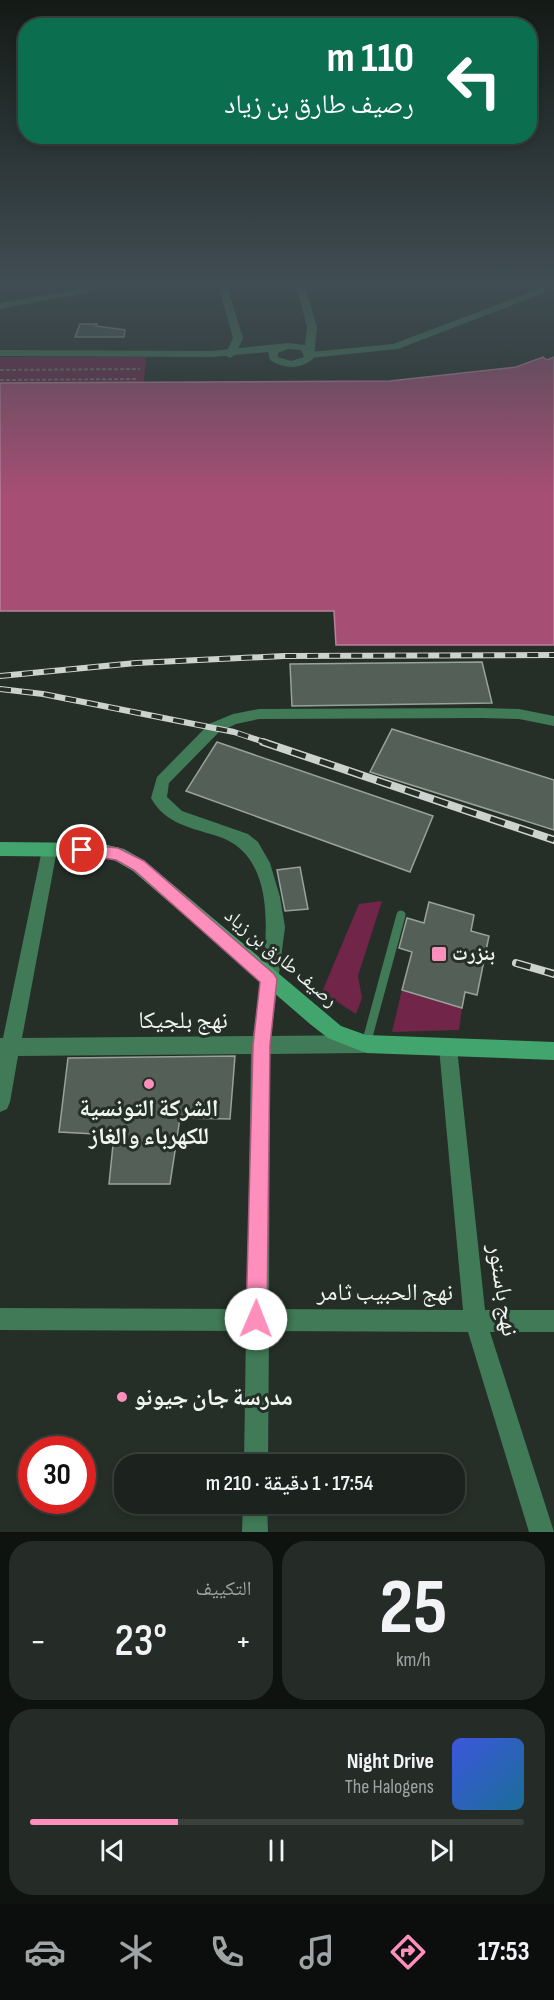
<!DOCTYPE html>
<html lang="ar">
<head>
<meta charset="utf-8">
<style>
  :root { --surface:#1c231e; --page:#252b27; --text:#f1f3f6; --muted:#a0a4a4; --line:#3a403c; --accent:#fe8ebc }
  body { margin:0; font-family:"Sofia Sans Condensed","Noto Naskh Arabic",sans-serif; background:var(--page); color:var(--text); direction:rtl; height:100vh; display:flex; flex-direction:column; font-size:22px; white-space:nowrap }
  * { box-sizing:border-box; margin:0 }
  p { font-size:20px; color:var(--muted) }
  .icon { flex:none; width:33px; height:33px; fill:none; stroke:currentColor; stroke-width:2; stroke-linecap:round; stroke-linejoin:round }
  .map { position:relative; height:1532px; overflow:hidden; direction:ltr }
  .panel { display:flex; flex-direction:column; gap:9px; padding:9px; background:#0f1310; flex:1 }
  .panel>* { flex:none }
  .guide { position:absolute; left:18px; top:18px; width:519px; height:126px; border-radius:24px; box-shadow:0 3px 9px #0003,0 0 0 2px var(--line); direction:rtl; background:#0b6e4f; color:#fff; overflow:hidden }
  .speed { position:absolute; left:18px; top:1436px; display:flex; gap:12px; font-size:30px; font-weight:700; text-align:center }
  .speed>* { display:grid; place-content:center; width:78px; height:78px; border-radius:50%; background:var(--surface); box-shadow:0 3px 9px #0003,0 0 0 2px var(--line); line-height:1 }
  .speed .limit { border:9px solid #d22; background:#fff; color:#111 }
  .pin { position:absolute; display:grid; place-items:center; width:51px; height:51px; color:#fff; margin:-26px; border:3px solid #fff; border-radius:50%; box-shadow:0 2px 6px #0007 }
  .me { position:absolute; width:66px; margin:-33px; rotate:1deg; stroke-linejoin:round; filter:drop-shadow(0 0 4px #0008) }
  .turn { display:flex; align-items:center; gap:21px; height:126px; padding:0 24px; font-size:27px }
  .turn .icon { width:78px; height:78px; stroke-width:2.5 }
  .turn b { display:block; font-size:42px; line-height:51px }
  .big { font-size:45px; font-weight:600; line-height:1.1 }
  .panel .widget { flex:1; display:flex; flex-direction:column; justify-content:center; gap:9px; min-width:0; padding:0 21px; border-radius:24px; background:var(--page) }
  .panel .dial { align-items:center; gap:0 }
  .dial b { font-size:78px; line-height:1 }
  .song { display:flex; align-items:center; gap:18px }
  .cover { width:72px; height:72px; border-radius:9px; background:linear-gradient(135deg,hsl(230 70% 55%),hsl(200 70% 35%)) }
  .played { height:6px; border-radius:3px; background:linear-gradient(90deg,var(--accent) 30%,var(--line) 30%) }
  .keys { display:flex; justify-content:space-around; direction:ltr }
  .heat { display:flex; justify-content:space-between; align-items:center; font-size:33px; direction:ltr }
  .panel .tiles { flex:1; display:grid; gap:9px; grid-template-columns:1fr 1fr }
  .widget:last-child { grid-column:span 2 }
  .trip { position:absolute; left:114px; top:1454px; width:351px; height:60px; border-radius:24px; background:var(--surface); box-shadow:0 3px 9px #0003,0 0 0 2px var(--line); font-weight:600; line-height:60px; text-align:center; direction:rtl }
  .dock { display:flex; height:96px; justify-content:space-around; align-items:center; background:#0b0e0c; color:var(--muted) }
  .dock .icon { width:42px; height:42px }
  .dock .on { color:var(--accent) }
  .dock b { font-size:27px; color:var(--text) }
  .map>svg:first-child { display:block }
  .green { fill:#712548 }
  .water { fill:#a74e75; stroke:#bd809a; stroke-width:1.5 }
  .building { fill:#545f58; stroke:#96a29a; stroke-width:1.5 }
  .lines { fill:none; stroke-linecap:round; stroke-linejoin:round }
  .path { stroke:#6d7670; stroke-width:2; stroke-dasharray:4 2; stroke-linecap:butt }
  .service { stroke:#407a56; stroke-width:9 }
  .minor { fill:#407a56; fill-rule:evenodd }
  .tertiary { fill:#407a56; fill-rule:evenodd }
  .secondary { fill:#42a56d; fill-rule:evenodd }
  .rail-far1-casing { stroke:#ccd3ce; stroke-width:6 }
  .rail-casing { stroke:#ccd3ce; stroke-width:8 }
  .rail-far1 { stroke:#252f28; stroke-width:4; stroke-dasharray:11; stroke-linecap:butt }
  .rail { stroke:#252f28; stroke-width:5; stroke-dasharray:15; stroke-linecap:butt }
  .route { fill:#fe8ebc; stroke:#a55c7a; stroke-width:1.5 }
  .poi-dot { fill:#fe8ebc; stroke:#252f28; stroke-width:2 }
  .labels { text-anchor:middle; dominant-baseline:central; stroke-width:6; stroke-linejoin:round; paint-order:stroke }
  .poi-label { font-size:20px; font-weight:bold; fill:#eff6f1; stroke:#252f28; text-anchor:start }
  .street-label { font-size:20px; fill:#eff6f1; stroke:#252f28 }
  .near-street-label { font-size:24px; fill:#eff6f1; stroke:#252f28 }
  .near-poi-label { font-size:24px; font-weight:bold; fill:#eff6f1; stroke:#252f28 }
</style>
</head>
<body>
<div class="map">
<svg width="554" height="1532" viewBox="0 0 554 1532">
  <rect width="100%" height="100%" fill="#252f28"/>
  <g class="green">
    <path d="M0 357H146L144 382 0 383Z"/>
    <path d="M382 901 358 976 362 998 356 1014 322 992 359 904Z"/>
    <path d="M402 990 462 1008 459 1030 392 1032Z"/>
  </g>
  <path class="water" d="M543 357 547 360 554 357V645H336L334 611H0V383L390 381 516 367Z"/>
  <g class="building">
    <path d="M80 324H97L96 326 125 330 124 337H75Z"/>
    <path d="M482 662 492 703 292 706 290 664Z"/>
    <path d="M392 729 554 780V830L370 772Z"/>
    <path d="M217 742 433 816 410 872 186 791Z"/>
    <path d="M300 867 308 909 285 911 277 870Z"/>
    <path d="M429 902 474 915 471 931 489 936 477 995 465 992 462 1008 402 990 412 952 399 948 407 918 424 923Z"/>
    <path d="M235 1056 230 1119 180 1118 170 1184H109L114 1135 59 1132 68 1058Z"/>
  </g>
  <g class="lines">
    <g class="path">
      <path d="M0 370 140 369"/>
      <path d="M0 380 138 379"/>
    </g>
    <path class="service" d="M366 1044 401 915"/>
    <g class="minor">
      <path d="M130 280H152L0 309V303Z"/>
      <path d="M217 280H225L243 338 235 355 230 358 225 355 233 338Z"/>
      <path d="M554 283V289L398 349 310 358 305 355 310 352 393 344Z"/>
      <path d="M482 708 519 709 554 716V726L519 719 482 718 259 719 236 724 219 732 169 783 167 797 182 811 248 834 258 842 270 863 280 897 285 927 271 1036 363 1035 370 1038 372 1044 370 1050 363 1053 270 1054 269 1309 463 1310 439 1048 441 1042 448 1039 455 1042 457 1048 485 1310H554V1332H490L554 1532H529L468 1332 269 1331 268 1464H244L246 1331 0 1330V1308L247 1309 251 1054 18 1056 10 1102 7 1109 0 1112V1038H3L43 845 49 843 55 845 57 850 22 1038 253 1036C260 979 292 859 217 836 192 828 165 824 151 798L157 777 209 724 233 714 259 709Z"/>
      <path d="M243 1503H267L268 1532H242Z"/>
    </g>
    <path class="tertiary" d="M295 280H303L317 327 314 358C301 370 284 369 270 360L268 352 212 357 0 356V350L212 351 288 343 305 345 307 327ZM288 349 301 350 304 357 291 361 278 357V353Z"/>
    <path class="secondary" d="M0 842 99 843 124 849 145 861 341 1026 366 1035 554 1042V1060L366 1053 328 1038 310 1024 133 871 114 860 99 857 0 856Z"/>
    <g class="rail-far1-casing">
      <g id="rail-far1">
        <path d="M0 676 136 663 284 656 554 655"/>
        <path d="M0 689 43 694 234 732 267 743"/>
      </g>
    </g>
    <g class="rail-casing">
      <g id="rail">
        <path d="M263 742 554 840"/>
        <path d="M516 963 554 974"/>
      </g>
    </g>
    <use href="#rail-far1" class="rail-far1"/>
    <use href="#rail" class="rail"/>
  </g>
  <linearGradient id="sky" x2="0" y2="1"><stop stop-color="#141a16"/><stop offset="0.57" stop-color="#404d53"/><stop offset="1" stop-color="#404d53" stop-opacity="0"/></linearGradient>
  <rect width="554" height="495" fill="url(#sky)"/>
  <path class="route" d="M82 844 118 848 144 861 274 974 277 979 270 1045 267 1319 264 1327 256 1330 249 1327 246 1319 253 1045 260 982 134 870 116 860 77 854 75 850 77 846Z"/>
  <g class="poi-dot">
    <rect x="431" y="946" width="16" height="16" rx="3"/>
    <circle cx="149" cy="1084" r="6"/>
    <circle cx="122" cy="1397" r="6"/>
  </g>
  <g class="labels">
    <g class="poi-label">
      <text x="452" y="954">بنزرت</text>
    </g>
    <g class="street-label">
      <text transform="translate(281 958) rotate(40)">رصيف طارق بن زياد</text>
    </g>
    <g class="near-street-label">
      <text x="183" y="1020">نهج بلجيكا</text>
      <text transform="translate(503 1290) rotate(81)">نهج باستور</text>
      <text x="385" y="1292">نهج الحبيب ثامر</text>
    </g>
    <g class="near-poi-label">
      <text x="149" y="1108">الشركة التونسية<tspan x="149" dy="28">للكهرباء والغاز</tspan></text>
      <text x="134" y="1397" text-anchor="start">مدرسة جان جيونو</text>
    </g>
  </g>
</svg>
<div class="speed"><div class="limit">30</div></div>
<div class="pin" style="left:82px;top:850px;background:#d93025"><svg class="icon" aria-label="arrive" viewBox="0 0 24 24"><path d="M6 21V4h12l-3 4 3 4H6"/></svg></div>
<svg class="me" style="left:256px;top:1319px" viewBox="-20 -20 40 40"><circle r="19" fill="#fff"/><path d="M0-13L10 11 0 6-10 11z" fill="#fe8ebc"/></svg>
<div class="trip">17:54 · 1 دقيقة · 210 m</div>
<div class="guide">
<div class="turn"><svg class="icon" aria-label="left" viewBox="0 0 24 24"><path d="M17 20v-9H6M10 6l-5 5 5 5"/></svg><div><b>110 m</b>رصيف طارق بن زياد</div></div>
</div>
</div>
<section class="panel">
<div class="tiles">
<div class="widget dial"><b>25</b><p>km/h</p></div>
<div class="widget"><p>التكييف</p>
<div class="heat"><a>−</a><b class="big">23°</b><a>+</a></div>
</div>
<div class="widget">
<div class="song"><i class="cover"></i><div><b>Night Drive</b><p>The Halogens</p></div></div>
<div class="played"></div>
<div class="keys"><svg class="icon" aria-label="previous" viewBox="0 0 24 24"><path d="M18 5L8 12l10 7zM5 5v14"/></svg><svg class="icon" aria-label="pause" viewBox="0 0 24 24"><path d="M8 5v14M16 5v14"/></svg><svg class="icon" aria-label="next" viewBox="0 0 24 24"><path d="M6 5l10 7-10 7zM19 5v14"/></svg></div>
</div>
</div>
</section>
<nav class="dock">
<b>17:53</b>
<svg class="icon on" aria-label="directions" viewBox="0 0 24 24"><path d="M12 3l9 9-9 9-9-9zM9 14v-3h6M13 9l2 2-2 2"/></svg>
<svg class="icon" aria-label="music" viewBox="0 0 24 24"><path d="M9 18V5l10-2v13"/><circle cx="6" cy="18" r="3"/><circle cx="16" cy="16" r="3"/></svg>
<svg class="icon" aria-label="phone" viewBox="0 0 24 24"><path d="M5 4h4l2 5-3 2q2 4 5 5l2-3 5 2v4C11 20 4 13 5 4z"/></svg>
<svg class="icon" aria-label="climate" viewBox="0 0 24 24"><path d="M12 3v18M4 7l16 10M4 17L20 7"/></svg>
<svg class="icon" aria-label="car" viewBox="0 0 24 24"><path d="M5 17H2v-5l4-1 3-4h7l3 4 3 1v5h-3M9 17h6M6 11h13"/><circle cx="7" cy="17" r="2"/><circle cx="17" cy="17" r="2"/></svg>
</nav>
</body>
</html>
